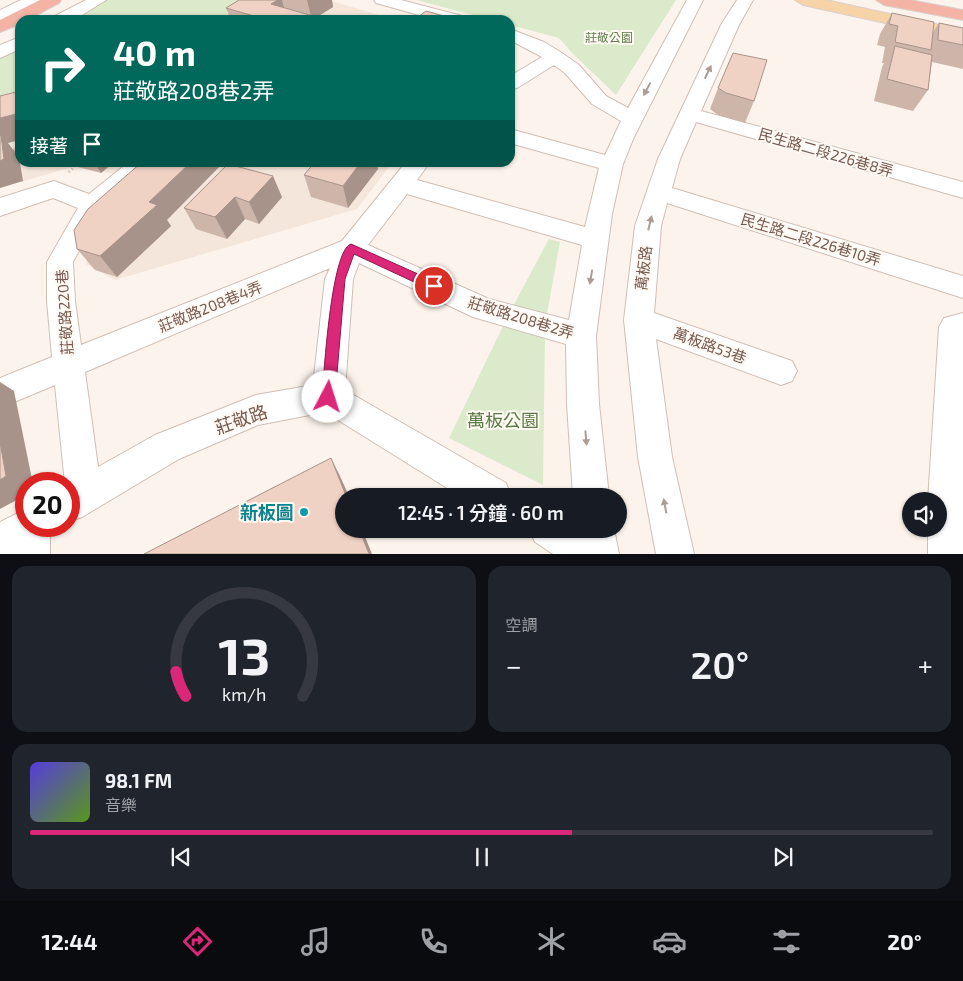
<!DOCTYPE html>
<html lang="zh-TW">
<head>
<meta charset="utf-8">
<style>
  :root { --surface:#171b24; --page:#20242c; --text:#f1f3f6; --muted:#9ea1a6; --line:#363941; --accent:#db2777 }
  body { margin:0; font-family:"Exo 2","Noto Sans TC",sans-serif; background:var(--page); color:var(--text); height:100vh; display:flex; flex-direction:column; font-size:19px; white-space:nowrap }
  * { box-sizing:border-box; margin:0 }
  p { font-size:16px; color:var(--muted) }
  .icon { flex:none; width:28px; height:28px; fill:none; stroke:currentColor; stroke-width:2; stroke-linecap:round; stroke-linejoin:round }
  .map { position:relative; height:554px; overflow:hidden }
  .side { display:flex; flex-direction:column; gap:12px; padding:12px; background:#0d0f14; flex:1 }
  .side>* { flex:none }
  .banner { position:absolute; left:15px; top:15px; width:500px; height:152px; border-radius:15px; box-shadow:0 1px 4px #0004; background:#00695c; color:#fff; overflow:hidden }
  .tools { position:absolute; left:902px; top:492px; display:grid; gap:10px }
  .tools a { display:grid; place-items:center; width:45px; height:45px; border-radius:50%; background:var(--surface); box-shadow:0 1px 4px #0004; font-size:25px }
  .speed { position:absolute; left:15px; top:472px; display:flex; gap:10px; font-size:25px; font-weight:700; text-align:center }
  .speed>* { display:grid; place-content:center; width:65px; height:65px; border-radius:50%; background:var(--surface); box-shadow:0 1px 4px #0004; line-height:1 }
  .speed .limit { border:8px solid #d22; background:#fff; color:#111 }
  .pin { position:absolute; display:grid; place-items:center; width:42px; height:42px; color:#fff; margin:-21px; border:2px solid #fff; border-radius:50%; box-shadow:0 1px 5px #0007 }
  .me { position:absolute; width:55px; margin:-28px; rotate:5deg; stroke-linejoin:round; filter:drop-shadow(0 0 4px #0008) }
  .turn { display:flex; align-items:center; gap:18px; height:105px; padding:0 15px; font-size:22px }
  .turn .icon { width:65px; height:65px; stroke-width:2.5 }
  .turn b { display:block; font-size:35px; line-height:42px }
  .then { display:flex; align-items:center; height:48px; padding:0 15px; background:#0003; gap:10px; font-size:19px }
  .big { font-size:38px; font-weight:600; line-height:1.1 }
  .side .tile { flex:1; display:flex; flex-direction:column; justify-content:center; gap:8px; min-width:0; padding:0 18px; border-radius:15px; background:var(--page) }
  .side .dial { align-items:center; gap:0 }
  .dial svg { height:130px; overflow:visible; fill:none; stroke:var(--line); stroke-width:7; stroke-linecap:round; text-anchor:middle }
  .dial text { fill:var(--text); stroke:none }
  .song { display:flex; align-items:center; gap:15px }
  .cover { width:60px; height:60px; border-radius:8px; background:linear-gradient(135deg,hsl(250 70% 55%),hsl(90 70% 35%)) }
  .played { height:5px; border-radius:2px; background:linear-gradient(90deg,var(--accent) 60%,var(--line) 60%) }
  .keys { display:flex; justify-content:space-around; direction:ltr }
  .heat { display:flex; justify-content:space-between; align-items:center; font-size:28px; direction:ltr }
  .side .tiles { flex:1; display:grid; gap:12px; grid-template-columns:1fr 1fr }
  .tile:last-child { grid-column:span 2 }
  .trip { position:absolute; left:335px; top:488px; width:292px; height:50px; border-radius:25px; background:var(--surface); box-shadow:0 1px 4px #0004; font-weight:600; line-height:50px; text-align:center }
  .tabs { display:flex; height:80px; justify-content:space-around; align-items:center; background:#090b0e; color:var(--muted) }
  .tabs .icon { width:35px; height:35px }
  .tabs .current { color:var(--accent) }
  .tabs b { font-size:22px; color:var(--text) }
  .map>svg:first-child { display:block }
  .residential { fill:#f4e6db }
  .green { fill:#daeaca }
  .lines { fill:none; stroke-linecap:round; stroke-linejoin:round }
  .minor-casing { stroke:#d1beb4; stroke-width:2 }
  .major-casing { stroke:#d9d1ce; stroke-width:2 }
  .highway-casing { stroke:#d9d1ce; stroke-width:2 }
  .path { stroke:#d6b5a7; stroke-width:3; stroke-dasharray:1 3; stroke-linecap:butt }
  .minor { fill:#fff; fill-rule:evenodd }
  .major { fill:#f7d3a8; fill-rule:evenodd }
  .highway { fill:#f3b4a6; fill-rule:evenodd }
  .wall { fill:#ceb5a9 }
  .shaded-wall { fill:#a8938a }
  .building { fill:#f0d2c5; stroke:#a8938a }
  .oneway { fill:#ad9c95 }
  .route { fill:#db2777; stroke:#8e194d }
  .culture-dot { fill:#0f9aa8; stroke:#fef9f3; stroke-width:2 }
  .labels { text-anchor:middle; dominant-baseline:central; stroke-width:4; stroke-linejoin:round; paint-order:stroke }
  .far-park-label { font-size:12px; fill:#5c7c47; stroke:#fef9f3 }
  .street-label { font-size:15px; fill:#775a4f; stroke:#fef9f3 }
  .near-street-label { font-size:18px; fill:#775a4f; stroke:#fef9f3 }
  .near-park-label { font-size:18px; fill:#5c7c47; stroke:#fef9f3 }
  .near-culture-label { font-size:18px; font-weight:bold; fill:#0d838f; stroke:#fef9f3; text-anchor:end }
</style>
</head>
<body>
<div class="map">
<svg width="963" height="554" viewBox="0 0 963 554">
  <rect width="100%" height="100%" fill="#fcf4ec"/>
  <g class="residential">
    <path d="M276 0H327L397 20H241Z"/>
    <path d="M20 113V162L131 163 115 174 75 166 0 188V119Z"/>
    <path d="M168 163H392L357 209 115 280 86 264 90 243Z"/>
  </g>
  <g class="green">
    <path d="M103 0H276L241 20H66Z"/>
    <path d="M416 0H676L616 95 573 54 559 38 510 25V20H492Z"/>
    <path d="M20 45V113L0 119V56Z"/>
    <path d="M549 239 560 242 546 319 511 310Z"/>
    <path d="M505 322 545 332 543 485 449 438Z"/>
  </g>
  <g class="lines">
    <g class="minor-casing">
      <g id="minor">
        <path d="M21 0H42L40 3 0 22V10Z"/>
        <path d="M86 0H106L74 20H52L55 16Z"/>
        <path d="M374 0H401L462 16 465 20H437L376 3Z"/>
        <path d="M687 0H703L634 137 623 164 612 214 596 336 599 404 609 496H573L567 404 566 344 473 317 359 263 353 279 345 390 506 483 511 496H460L325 412 258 425 179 459 82 517 69 522V484H65L55 385 0 408V378L52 357 47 301V262L78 208 53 198 0 216V198L54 181 89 194 129 162H156L101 209 73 262 75 301 81 345 342 241 406 162H430L417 180 585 227 599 168 510 143V129L605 155 621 121 592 104 565 73 554 65 517 88 510 90V76L542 57 510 40V29L544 42 562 53 579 65 606 96 628 108ZM407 194 582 245 569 320 489 299 368 245ZM330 268 325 279 313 385 256 395 155 435 98 467 85 372Z"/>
        <path d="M737 0H753L739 25 701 111 963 182V198L696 122 680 159 672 188 963 276V298L667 203 661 226 654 313 792 361 797 371 792 381 781 385 656 339 672 457 694 554H656L638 457 624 320 635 226 658 159 721 25Z"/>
        <path d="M20 37V49L0 58V45Z"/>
        <path d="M963 313V554H928V529H939V501H928L939 327 944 318Z"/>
        <path d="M26 509V526H50V554H0V522Z"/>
        <path d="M529 529H614L619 554H553L535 542Z"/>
      </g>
    </g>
    <g class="major-casing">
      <path id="major" d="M795 0H826L963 30V40L803 5Z"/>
    </g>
    <g class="highway-casing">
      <g id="highway">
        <path d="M40 0H61L59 3 27 20H20V24L0 32V20Z"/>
        <path d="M876 0H910L963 10V20L884 5Z"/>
      </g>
    </g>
    <g class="path">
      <path d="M10 151 20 148"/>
      <path d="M69 172 75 166V162"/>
    </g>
    <use href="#minor" class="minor"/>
    <use href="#major" class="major"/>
    <use href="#highway" class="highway"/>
  </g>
  <g class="wall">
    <path d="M239 0H332L333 7 317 17 327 20H231L226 8Z"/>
    <path d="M892 13 933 32 939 23 963 28V69L932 62 928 90 913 111 874 101 882 67 884 63H882L885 47 877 45 880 34Z"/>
    <path d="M718 88 754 101 745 123 718 115 710 109Z"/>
    <path d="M72 162H114L101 173 74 166Z"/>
    <path d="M315 162H382L380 164H377L378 169 348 208 311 197 304 175Z"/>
    <path d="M228 164 282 197 259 224 245 219 227 239 196 229 184 208Z"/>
    <path d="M167 220 171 226 117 277 95 270 77 249Z"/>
  </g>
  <g class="shaded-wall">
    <path d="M272 0H282L287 19 271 4Z"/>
    <path d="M307 0H332L333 7 312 20Z"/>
    <path d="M20 113V140L8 143 19 157 23 181 0 188V118Z"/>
    <path d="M94 162H114L101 173Z"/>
    <path d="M191 162H224L167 220 171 226 117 277 100 256 149 202Z"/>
    <path d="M361 162H376L378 169 348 208 343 186Z"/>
    <path d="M273 176 282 197 259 224 249 202Z"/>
    <path d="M235 197 245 219 227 239 215 217Z"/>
    <path d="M0 382 14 391 33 484H26V495L0 509Z"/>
    <path d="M331 458 339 474 349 496H346Z"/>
    <path d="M359 529H362L372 554H369Z"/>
  </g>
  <g class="building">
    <path d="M239 0H278L271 4 327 20H268L226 8Z"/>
    <path d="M426 11 459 20H414Z"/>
    <path d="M892 13 934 22 931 50 895 42 898 26 889 24Z"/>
    <path d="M939 23 963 28V45L938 40Z"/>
    <path d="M895 46 932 55 928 90 887 79Z"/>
    <path d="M733 53 767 60 754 101 726 93 718 88Z"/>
    <path d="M20 91V113L0 118V96Z"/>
    <path d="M1 135 4 159 0 161V136Z"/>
    <path d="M142 162H191L149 202 157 205 100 256 77 249 74 230 88 209Z"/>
    <path d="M315 162H361L343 186 304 175Z"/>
    <path d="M228 164 273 176 249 202 235 197 215 217 184 208Z"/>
    <path d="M0 442 6 476 0 480Z"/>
    <path d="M331 458 346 496H344V529H359L369 554H144Z"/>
  </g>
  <defs><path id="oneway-solid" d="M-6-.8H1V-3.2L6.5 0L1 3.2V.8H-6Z" transform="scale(1.25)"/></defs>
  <g class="oneway">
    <use href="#oneway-solid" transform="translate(708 72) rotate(-65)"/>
    <use href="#oneway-solid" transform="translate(647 89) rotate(118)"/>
    <use href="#oneway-solid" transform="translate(650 223) rotate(-76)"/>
    <use href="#oneway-solid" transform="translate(591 277) rotate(99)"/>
    <use href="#oneway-solid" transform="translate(586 438) rotate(85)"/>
    <use href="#oneway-solid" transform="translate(665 506) rotate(-101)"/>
  </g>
  <path class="route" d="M351 244 438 283 439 286 438 289H429L354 254 345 279 335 397 333 402 328 403 324 402 322 397C324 374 331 250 351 244Z"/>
  <circle class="culture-dot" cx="304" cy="512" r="5"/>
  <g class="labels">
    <g class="far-park-label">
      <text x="609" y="37">莊敬公園</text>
    </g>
    <g class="street-label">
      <text transform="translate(826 152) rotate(16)">民生路二段226巷8弄</text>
      <text transform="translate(811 239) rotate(17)">民生路二段226巷10弄</text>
      <text transform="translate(643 268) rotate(-83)">萬板路</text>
      <text transform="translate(210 306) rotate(-22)">莊敬路208巷4弄</text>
      <text transform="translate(64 312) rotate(-94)">莊敬路220巷</text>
      <text transform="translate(521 317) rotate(17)">莊敬路208巷2弄</text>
      <text transform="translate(710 345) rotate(20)">萬板路53巷</text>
    </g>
    <g class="near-street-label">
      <text transform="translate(241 419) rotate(-19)">莊敬路</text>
    </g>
    <g class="near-park-label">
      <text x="503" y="420">萬板公園</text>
    </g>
    <g class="near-culture-label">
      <text x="294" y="512">新板圖</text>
    </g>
  </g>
</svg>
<div class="tools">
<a><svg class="icon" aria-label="sound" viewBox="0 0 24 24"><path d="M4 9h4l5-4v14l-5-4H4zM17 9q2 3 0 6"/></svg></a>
</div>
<div class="speed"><div class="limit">20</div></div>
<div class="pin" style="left:434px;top:286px;background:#d93025"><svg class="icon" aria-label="arrive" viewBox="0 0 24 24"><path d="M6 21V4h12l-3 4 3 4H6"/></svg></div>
<svg class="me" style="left:328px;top:397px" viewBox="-20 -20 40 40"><circle r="19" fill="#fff"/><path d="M0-13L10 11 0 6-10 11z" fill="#db2777"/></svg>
<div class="trip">12:45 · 1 分鐘 · 60 m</div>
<div class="banner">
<div class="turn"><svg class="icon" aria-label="right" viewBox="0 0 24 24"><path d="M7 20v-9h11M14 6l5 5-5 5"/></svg><div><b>40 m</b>莊敬路208巷2弄</div></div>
<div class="then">接著<svg class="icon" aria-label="arrive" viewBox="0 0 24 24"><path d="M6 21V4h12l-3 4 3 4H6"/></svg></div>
</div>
</div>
<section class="side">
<div class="tiles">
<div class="tile dial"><svg viewBox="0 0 100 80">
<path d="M14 69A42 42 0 1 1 86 69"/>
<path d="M14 69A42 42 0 0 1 8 54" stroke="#db2777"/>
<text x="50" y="56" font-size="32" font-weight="700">13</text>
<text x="50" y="72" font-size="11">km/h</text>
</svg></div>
<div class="tile"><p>空調</p>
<div class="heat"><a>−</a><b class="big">20°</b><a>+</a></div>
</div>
<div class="tile">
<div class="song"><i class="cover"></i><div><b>98.1 FM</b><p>音樂</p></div></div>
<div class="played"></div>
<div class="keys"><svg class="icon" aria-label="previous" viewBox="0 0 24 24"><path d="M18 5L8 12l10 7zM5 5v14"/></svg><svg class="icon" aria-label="pause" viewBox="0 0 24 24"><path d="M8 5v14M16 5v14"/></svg><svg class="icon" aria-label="next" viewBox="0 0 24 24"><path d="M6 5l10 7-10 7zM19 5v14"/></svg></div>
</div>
</div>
</section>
<nav class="tabs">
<b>12:44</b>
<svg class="icon current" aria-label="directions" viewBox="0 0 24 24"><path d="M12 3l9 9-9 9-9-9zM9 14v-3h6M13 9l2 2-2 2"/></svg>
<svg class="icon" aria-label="music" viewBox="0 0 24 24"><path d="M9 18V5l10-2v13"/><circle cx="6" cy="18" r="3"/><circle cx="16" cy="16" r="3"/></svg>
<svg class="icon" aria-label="phone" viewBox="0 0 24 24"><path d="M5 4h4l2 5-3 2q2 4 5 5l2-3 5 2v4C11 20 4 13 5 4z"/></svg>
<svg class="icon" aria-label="climate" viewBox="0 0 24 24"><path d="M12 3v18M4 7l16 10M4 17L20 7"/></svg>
<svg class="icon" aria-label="car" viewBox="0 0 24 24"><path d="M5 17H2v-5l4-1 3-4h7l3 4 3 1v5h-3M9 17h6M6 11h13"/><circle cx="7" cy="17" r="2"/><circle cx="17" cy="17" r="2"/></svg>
<svg class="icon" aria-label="filters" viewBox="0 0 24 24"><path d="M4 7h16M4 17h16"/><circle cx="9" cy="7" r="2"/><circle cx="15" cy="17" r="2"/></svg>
<b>20°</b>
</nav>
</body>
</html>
